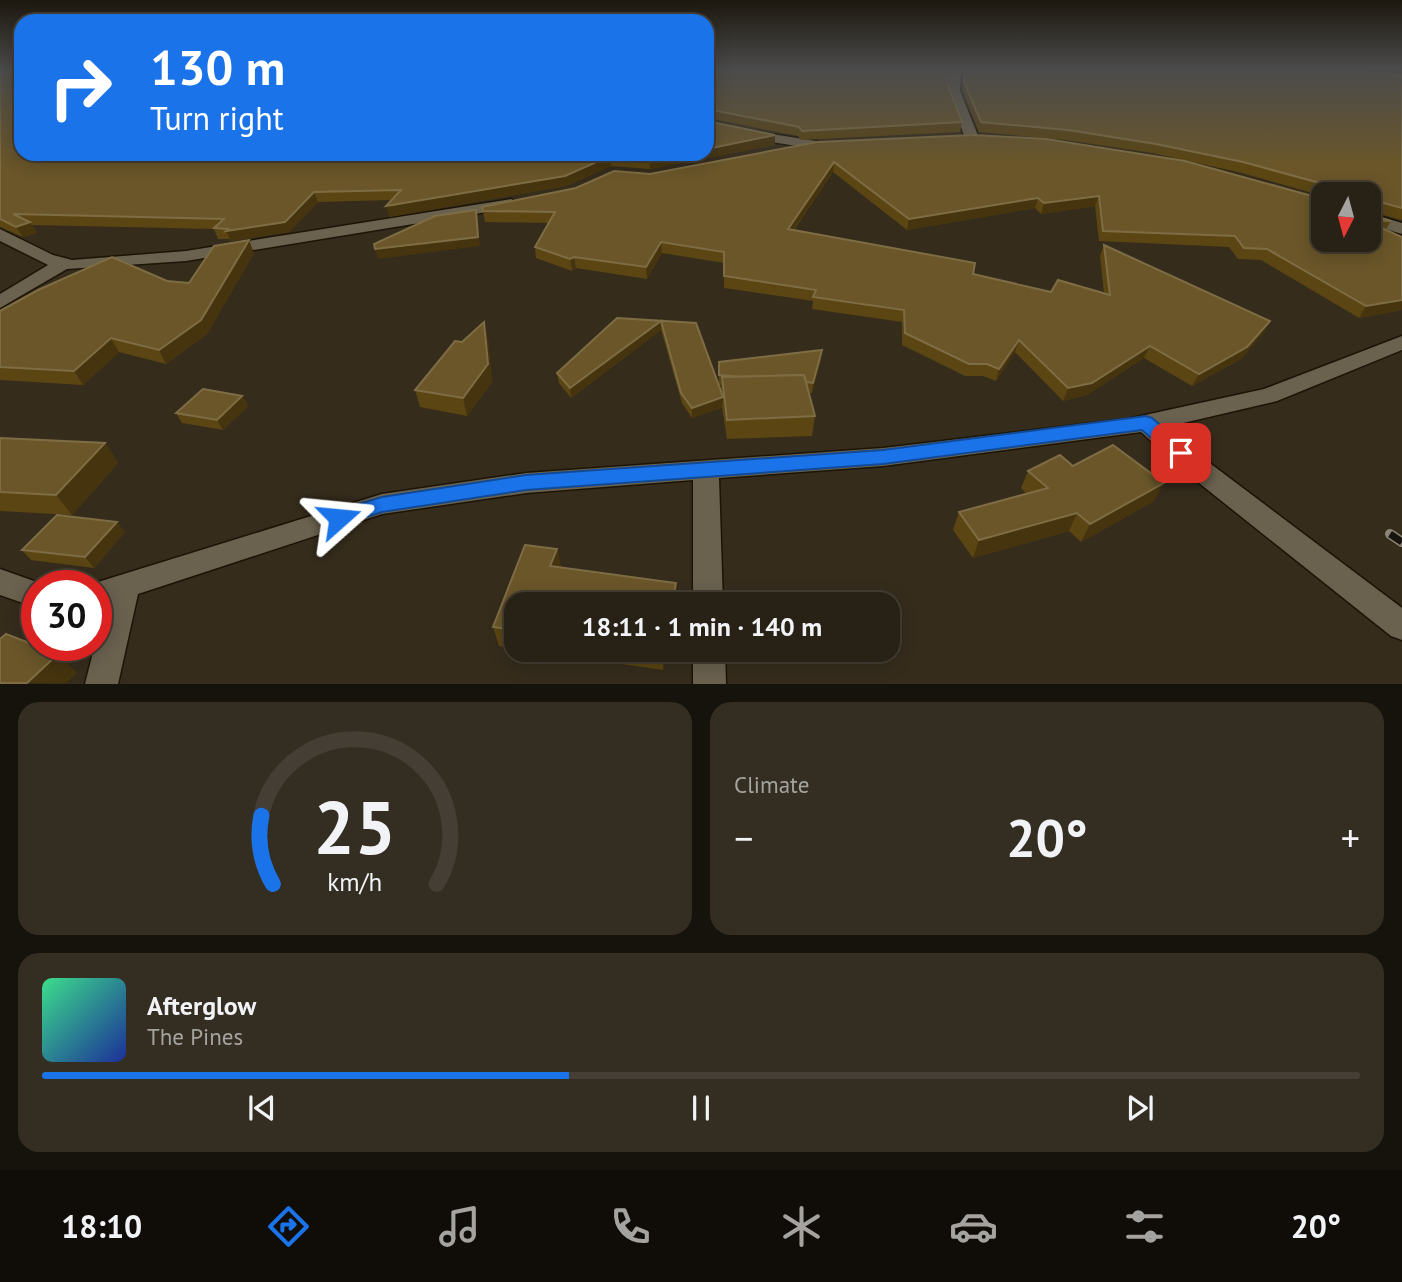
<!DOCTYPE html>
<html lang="en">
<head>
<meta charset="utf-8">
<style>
  :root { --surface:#282115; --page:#342e22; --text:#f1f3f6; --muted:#a5a3a0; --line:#443e34; --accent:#1a73e8 }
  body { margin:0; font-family:"PT Sans",sans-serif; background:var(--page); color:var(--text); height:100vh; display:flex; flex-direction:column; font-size:26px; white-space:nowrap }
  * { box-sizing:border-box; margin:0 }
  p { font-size:23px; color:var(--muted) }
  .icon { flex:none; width:38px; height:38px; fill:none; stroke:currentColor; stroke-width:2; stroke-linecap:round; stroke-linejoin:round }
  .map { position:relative; height:684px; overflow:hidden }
  .drawer { display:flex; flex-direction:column; gap:18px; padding:18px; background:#16120c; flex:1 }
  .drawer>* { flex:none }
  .guide { position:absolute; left:14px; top:14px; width:700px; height:147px; border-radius:21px; box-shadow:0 4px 18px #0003,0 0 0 2px var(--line); background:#1a73e8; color:#fff; overflow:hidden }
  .needle { width:46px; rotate:186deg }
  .controls { position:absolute; left:1311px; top:182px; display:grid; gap:14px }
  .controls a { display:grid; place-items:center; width:70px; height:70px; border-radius:14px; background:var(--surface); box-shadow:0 4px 18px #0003,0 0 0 2px var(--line); font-size:35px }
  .speed { position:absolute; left:21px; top:570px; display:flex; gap:14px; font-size:35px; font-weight:700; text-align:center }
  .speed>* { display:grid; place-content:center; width:91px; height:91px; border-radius:50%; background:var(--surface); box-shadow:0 4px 18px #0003,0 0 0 2px var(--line); line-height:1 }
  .speed .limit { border:10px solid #d22; background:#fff; color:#111 }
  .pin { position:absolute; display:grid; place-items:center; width:60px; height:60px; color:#fff; margin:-30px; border-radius:14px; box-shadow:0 4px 10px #0006 }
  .me { position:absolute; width:77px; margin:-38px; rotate:72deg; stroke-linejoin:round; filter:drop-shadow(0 0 5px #0008) }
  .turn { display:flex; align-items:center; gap:24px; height:147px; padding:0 21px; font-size:32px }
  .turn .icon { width:91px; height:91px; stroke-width:2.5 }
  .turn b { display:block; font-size:49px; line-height:60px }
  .big { font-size:52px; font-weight:600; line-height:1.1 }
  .drawer .card { flex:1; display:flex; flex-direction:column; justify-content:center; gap:10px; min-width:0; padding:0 24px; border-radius:21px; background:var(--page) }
  .drawer .dial { align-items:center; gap:0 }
  .dial svg { height:182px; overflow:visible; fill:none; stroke:var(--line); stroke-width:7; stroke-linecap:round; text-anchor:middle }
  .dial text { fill:var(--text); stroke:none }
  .song { display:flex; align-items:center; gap:21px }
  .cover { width:84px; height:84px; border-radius:10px; background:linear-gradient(135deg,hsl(150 70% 55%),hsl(230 70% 35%)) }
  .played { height:7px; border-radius:4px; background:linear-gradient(90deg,var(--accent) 40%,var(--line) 40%) }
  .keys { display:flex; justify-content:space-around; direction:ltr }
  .heat { display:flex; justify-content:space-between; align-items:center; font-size:38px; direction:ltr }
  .drawer .tiles { flex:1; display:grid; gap:18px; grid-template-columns:1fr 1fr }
  .card:last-child { grid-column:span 2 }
  .trip { position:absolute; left:504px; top:592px; width:396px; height:70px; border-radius:21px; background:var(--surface); box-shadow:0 4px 18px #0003,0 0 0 2px var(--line); font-weight:600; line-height:70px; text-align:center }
  .tab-bar { display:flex; height:112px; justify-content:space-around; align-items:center; background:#100d08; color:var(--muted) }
  .tab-bar .icon { width:49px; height:49px }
  .tab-bar .current { color:var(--accent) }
  .tab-bar b { font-size:32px; color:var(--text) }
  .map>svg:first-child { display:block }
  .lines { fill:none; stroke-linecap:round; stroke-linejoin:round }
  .minor-casing { stroke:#1c1405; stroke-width:3 }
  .minor { fill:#6a614f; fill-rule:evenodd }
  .rail-casing { stroke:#8c8577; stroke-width:10 }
  .rail { stroke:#19150e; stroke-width:7; stroke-dasharray:22; stroke-linecap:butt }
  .wall { fill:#5a4513 }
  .shaded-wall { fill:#45340e }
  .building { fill:#6a5629; stroke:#7e6d44; stroke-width:2 }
  .route { fill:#1a73e8; stroke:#114b97; stroke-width:2 }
</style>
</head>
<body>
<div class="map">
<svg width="1402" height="684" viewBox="0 0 1402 684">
  <rect width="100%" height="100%" fill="#352c1c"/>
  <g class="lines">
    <g class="minor-casing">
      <g id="minor">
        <path d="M949 69H961L960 91 979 138 977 141H967L965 138 948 91Z"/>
        <path d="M707 120 740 129 816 141 823 145 816 149 739 137 707 128Z"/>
        <path d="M511 199 519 204 517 207 186 261 67 269 0 308V294L48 265 0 241V229L53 255 72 260 186 251Z"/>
        <path d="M1368 213 1402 223V234L1368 224Z"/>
        <path d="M1402 336V350L1277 401 1166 427 1207 461 1402 608V640L1391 636 1189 475 1141 432 883 466 719 478 723 604H693V480L526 493 382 514 138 594 118 684H85L105 605 96 608V586H85L382 494 526 473 883 448 1127 419 1264 389Z"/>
        <path d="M0 569 48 586H37V608L0 595Z"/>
        <path d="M693 649H725L726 684H693Z"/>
      </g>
    </g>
    <use href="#minor" class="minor"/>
    <g class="rail-casing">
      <path id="rail" d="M1390 534 1402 542"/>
    </g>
    <use href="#rail" class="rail"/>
  </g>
  <g class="wall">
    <path d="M0 69 775 145 650 169 611 166 566 186 389 217 391 200 318 202 289 232 231 241 230 239H218L214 229 32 225 37 233 23 237 0 227Z"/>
    <path d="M707 69 947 83 962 122 960 132 801 140 798 136 707 118Z"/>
    <path d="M963 69H1311L1402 75V220L1372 212V215L1391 221 1386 229 1402 237V310L1359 318 1261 260 1238 259 1229 247 1099 241 1095 206 1041 214 1035 208 907 230 833 172 794 230 1051 292 1104 293 1100 256 1104 245 1263 333 1241 359 1192 386 1144 358 1087 395 1063 401 1015 352 996 381 983 376H965L902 345V322L812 309 813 301 724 288V263L662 253 647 279 576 268 572 271 536 258 535 247 549 223 485 222 482 207 817 142 1368 240V194H1323V196L1238 172 1152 153 1066 140 979 132 963 91Z"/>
    <path d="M254 253 207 334 166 364 119 352 83 385 0 380V311L189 283Z"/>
    <path d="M617 318 696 323 721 393V385H719V362L821 360 812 393H809L815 416 812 436 727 439 722 407 692 418 682 403 661 330 571 398 559 383 557 373Z"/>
    <path d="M488 340 492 382 467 416 420 407 415 390 462 342Z"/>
    <path d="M242 396 248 406 223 430 182 423 176 413Z"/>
    <path d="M0 438 105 443 118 463 72 515 0 511Z"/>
    <path d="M1073 466 1154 501 1081 542 1069 531 973 558 953 530 959 512 1027 494 1021 488 1028 471Z"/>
    <path d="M125 532 94 568 31 560 22 550Z"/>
    <path d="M557 549 561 568 676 583 677 604H516V649L499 646 493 627Z"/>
    <path d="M519 649H667L663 670Z"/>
  </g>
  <g class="shaded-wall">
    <path d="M775 135V145L650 169 649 159 678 154H707V149Z"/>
    <path d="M610 156 611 166 566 186 389 217 386 206Z"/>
    <path d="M834 162 833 172 787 239 788 229Z"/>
    <path d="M314 192 318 202 289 232 231 241 226 231Z"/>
    <path d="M1099 196 1095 206 1041 214 1044 203Z"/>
    <path d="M1038 198 1035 208 907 230 909 219Z"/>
    <path d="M476 210 480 246 378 259 375 249Z"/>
    <path d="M30 222 37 233 23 237 16 227Z"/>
    <path d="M249 240 254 253 207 334 166 364 159 350Z"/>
    <path d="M661 242 662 253 647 279 646 267Z"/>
    <path d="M574 257 576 268 572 271 570 259Z"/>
    <path d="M1402 300V310L1359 318 1366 306Z"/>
    <path d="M661 321V330L571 398 570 388Z"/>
    <path d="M1270 321 1263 333 1241 359 1192 386 1199 374Z"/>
    <path d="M484 322 488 340 492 382 467 416 463 398Z"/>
    <path d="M111 338 119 352 83 385 74 371Z"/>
    <path d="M1019 340 1015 352 996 381 999 369Z"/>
    <path d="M1150 346 1144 358 1087 395 1063 401 1068 388Z"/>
    <path d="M822 350 821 360 812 393 813 383Z"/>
    <path d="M242 396 248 406 223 430 217 420Z"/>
    <path d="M723 397 722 408 692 418V408Z"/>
    <path d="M105 443 118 463 72 515 56 495Z"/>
    <path d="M1164 483 1154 501 1081 542 1090 524Z"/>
    <path d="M1077 513 1069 531 973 558 979 540Z"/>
    <path d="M117 522 125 532 94 568 85 557Z"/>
    <path d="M557 549 561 569 550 566Z"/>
    <path d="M676 583 677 604H672Z"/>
    <path d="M662 649H667L663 670 662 650Z"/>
    <path d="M58 654 77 673 66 683H27Z"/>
  </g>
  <g class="building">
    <path d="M0 69H21V154H678L649 159 610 156 565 176 386 206 401 190 314 192 285 222 226 231 228 229 214 228 224 219 13 214 30 222 16 227 0 219Z"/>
    <path d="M707 69H948L947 83 962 122 802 131 799 127 707 109Z"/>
    <path d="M965 69H1311L1402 75V208L1373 200 1372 215 1391 221 1368 220V194H1331V186L1243 162 1156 144 1068 130 981 122 964 82Z"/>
    <path d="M707 121 775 135 707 149Z"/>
    <path d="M974 135 1046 139 1185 161 1323 199V240H1368V222L1402 237V300L1366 306 1267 249 1244 248 1235 236 1103 231 1099 196 1044 203 1038 198 909 219 834 162 788 229 975 263 973 274 1051 292 1058 280 1110 295 1104 245 1270 321 1247 347 1199 374 1150 346 1092 383 1068 388 1019 340 999 369 987 364H969L905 333 904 310 813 297 816 290 724 276V252L661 242 646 267 574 257 570 259 535 247 555 212 483 211 482 207 576 188 614 171 650 174 817 142Z"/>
    <path d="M476 210 478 237 375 249 374 244 435 216Z"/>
    <path d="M249 240 201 320 159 350 111 338 74 371 0 367V311L38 290 112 257 167 281 189 283 214 246Z"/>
    <path d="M617 318 696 323 723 397 692 408 681 393 661 321 570 388 557 373Z"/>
    <path d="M484 322 488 364 463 398 415 390 455 341 462 342Z"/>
    <path d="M822 350 813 383 806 382 804 375 741 377 719 375V362Z"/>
    <path d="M804 375 815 416 727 420 722 377Z"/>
    <path d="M203 389 242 396 217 420 176 413Z"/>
    <path d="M0 438 105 443 56 495 0 492Z"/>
    <path d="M1113 445 1164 483 1090 524 1077 513 979 540 959 512 1048 488 1028 471 1060 455 1073 466Z"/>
    <path d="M57 515 117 522 85 557 22 550Z"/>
    <path d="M525 545 557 549 550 566 676 583 672 604H516V630L493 627Z"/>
    <path d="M6 634 37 646 58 654 27 683H0V639Z"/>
  </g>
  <linearGradient id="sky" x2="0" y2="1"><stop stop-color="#1d180f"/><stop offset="0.42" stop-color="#4b4b4b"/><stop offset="1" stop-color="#4b4b4b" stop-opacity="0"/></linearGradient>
  <rect width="1402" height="165" fill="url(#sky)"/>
  <path class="route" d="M1146 416 1152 418 1187 448 1190 453 1187 458H1174L1142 430 883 464 526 490 382 512 339 526 332 524 329 518 332 512 382 497 526 475 883 450Z"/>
</svg>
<div class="controls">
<a><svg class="needle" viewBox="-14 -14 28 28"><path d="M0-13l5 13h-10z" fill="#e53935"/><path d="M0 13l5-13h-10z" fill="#a5a3a0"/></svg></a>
</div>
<div class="speed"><div class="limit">30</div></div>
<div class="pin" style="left:1181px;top:453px;background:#d93025"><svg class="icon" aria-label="arrive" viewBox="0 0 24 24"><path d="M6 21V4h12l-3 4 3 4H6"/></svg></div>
<svg class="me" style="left:339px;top:518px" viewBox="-20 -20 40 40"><path d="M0-17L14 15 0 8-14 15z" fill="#1a73e8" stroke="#fff" stroke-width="4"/></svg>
<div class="trip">18:11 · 1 min · 140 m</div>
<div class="guide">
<div class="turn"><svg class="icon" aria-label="right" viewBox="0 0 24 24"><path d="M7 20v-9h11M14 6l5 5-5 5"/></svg><div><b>130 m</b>Turn right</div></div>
</div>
</div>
<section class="drawer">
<div class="tiles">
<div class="card dial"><svg viewBox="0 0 100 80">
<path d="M14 69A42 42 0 1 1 86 69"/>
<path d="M14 69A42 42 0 0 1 9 39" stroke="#1a73e8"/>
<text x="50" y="56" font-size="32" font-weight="700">25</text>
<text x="50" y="72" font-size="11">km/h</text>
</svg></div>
<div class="card"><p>Climate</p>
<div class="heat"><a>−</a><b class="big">20°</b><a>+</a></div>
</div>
<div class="card">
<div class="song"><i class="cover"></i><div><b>Afterglow</b><p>The Pines</p></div></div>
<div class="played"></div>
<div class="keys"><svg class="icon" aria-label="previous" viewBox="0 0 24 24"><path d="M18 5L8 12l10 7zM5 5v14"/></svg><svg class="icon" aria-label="pause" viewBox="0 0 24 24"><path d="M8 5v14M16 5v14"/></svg><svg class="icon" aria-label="next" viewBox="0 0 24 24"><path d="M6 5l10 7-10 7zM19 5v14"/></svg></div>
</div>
</div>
</section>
<nav class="tab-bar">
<b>18:10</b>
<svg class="icon current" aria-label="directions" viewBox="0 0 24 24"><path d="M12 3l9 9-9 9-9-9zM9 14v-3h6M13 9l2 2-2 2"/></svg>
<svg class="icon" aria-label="music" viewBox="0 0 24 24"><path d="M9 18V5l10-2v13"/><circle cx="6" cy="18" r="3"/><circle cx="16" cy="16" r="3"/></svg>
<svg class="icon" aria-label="phone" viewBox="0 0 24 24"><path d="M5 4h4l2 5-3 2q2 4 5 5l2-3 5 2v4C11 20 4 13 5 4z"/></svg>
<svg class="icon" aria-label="climate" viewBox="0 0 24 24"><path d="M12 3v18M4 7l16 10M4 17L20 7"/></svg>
<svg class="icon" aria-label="car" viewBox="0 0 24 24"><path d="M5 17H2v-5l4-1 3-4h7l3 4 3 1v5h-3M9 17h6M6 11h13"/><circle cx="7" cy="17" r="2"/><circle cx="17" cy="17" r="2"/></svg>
<svg class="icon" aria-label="filters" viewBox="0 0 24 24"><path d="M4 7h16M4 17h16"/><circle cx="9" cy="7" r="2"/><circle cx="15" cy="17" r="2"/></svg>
<b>20°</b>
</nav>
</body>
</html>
